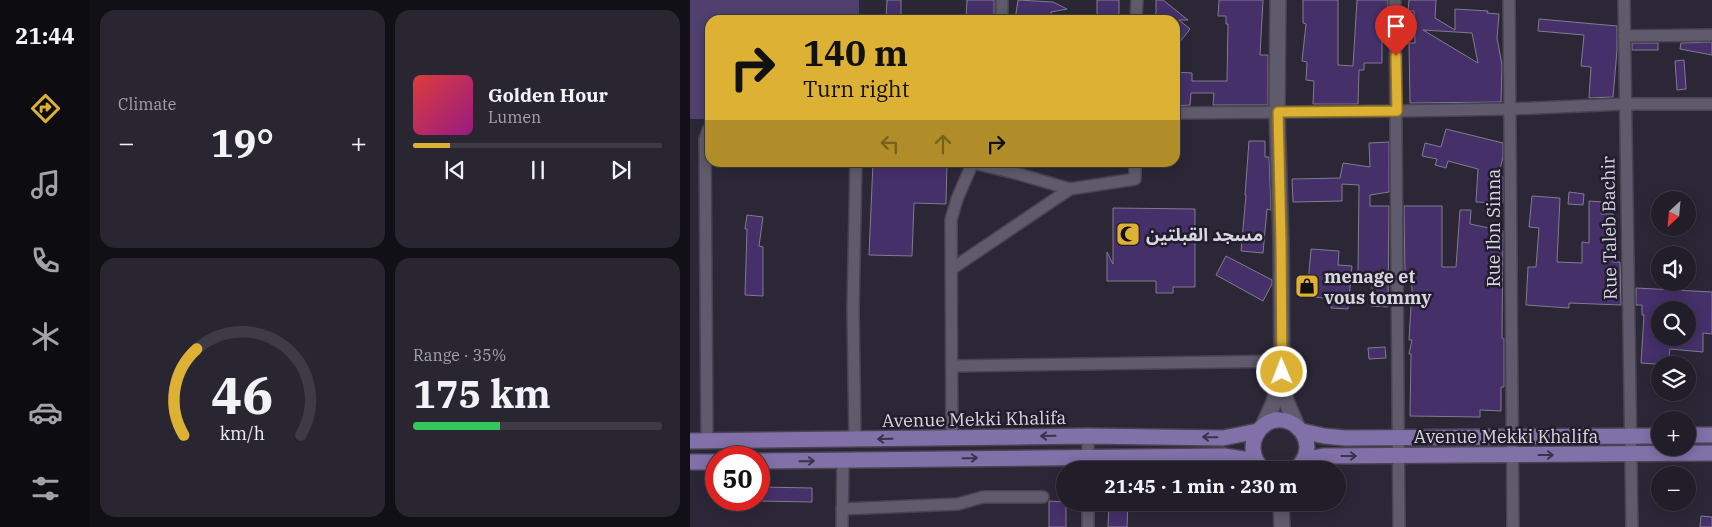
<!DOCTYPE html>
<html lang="en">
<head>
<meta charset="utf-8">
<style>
  :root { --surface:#211d29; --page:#292631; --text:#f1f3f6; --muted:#a2a2a8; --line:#3e3b46; --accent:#ddb133 }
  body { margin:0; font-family:"IBM Plex Serif","Noto Sans Arabic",serif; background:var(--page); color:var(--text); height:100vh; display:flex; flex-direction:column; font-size:19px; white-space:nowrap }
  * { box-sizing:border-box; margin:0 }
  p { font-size:16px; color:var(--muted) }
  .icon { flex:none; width:28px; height:28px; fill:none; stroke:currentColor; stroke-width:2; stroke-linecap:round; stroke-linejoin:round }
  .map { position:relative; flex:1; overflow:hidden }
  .details { display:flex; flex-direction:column; gap:10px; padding:10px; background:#121017; width:600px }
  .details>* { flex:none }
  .guide { position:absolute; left:15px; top:15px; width:475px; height:152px; border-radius:15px; box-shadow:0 2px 12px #0003,0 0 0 1px var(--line); background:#ddb133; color:#111; overflow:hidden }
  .needle { width:32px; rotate:206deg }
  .fabs { position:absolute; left:961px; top:191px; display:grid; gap:10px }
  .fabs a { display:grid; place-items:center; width:45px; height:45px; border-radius:50%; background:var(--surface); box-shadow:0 2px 12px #0003,0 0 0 1px var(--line); font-size:25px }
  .speed { position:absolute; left:15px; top:446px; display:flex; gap:10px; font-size:25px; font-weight:700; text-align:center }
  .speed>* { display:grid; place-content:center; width:65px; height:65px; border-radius:50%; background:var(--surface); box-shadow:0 2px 12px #0003,0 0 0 1px var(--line); line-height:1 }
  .speed .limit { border:8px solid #d22; background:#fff; color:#111 }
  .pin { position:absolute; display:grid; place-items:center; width:42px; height:42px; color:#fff; margin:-51px -21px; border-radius:50% 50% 50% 0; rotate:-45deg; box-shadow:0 0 5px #0007 }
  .pin .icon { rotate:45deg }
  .me { position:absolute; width:55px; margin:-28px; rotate:359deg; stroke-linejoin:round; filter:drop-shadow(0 0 4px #0008) }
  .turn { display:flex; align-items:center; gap:18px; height:105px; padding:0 15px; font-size:22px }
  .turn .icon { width:65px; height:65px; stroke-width:2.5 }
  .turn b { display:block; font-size:35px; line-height:42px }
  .lanes { display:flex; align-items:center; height:48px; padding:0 15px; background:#0003; justify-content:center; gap:25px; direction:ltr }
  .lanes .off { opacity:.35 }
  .big { font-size:38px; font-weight:800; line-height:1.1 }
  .details .tile { flex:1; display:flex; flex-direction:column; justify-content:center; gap:8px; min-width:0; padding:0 18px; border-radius:15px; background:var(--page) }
  .details .dial { align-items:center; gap:0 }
  .dial svg { height:130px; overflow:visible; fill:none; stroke:var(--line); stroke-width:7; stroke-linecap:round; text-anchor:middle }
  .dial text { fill:var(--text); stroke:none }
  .song { display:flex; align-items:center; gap:15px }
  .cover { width:60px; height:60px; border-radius:8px; background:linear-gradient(135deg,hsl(0 70% 55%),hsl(310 70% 35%)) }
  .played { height:5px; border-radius:2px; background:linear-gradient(90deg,var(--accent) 15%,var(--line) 15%) }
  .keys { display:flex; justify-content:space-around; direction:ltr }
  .heat { display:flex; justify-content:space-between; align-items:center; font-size:28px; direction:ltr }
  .charge { height:8px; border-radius:4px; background:linear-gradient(90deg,#34c759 35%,var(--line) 0) }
  .details .tiles { flex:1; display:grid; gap:10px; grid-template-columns:repeat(2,1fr) }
  .trip { position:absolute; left:366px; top:461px; width:290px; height:50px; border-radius:25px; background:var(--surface); box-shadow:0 2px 12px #0003,0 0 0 1px var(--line); font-weight:800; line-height:50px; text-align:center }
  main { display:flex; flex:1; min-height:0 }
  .dock { display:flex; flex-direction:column; width:90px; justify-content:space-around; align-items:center; background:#0d0c10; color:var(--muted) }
  .dock .icon { width:35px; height:35px }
  .dock .selected { color:var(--accent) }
  .dock b { font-size:22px; color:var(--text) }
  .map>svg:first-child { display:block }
  .green { fill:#4f406d }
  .building { fill:#45306a; stroke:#817b8f; fill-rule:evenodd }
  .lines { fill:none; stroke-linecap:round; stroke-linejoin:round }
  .minor-casing { stroke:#474351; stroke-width:14 }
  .secondary-casing { stroke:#474351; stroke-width:18 }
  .primary-casing { stroke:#474351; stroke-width:18 }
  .minor { stroke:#5f5a6c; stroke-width:11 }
  .secondary { stroke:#5f5a6c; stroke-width:15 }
  .primary { stroke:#8270a8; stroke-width:15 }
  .oneway { stroke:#3a324c }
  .route-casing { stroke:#907321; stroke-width:12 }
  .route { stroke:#ddb133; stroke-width:9 }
  .labels { text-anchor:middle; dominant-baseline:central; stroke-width:5; stroke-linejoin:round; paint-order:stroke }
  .street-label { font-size:18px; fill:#d9d6e1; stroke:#221d2d }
  .poi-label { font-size:18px; font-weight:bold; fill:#d9d6e1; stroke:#221d2d; text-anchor:start }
</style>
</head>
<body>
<main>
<nav class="dock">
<b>21:44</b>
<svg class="icon selected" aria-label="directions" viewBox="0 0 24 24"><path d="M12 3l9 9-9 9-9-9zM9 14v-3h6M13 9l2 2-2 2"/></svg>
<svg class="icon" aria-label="music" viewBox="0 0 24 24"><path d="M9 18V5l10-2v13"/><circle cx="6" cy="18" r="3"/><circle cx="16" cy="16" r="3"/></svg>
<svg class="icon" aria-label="phone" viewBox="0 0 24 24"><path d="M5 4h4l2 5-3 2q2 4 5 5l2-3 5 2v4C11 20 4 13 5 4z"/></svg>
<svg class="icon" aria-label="climate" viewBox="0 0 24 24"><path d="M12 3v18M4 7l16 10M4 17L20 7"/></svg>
<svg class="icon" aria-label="car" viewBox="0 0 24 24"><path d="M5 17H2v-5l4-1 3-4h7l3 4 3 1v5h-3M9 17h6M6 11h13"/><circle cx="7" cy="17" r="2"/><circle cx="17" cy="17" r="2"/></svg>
<svg class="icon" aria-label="filters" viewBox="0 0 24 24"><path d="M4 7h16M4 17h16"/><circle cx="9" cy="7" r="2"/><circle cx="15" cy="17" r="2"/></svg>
</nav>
<section class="details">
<div class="tiles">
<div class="tile"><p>Climate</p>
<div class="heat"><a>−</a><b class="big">19°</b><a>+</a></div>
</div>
<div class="tile">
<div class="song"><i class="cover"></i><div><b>Golden Hour</b><p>Lumen</p></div></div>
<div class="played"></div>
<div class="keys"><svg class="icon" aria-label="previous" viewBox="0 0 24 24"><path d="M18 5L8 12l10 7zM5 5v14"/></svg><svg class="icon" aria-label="pause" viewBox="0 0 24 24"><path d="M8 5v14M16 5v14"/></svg><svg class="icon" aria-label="next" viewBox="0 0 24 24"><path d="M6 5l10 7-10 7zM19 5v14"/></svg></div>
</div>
<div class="tile dial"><svg viewBox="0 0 100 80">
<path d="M14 69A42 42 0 1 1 86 69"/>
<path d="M14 69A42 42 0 0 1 22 16" stroke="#ddb133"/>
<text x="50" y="56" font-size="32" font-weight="700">46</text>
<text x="50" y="72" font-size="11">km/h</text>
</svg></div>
<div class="tile"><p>Range · 35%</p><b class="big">175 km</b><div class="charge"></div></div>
</div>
</section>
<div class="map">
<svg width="1022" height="527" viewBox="0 0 1022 527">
  <rect width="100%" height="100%" fill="#2c2737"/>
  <path class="green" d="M0 0H169V20H20V119H0Z"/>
  <g class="building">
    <path d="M197 0H211V20H196Z"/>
    <path d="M277 0H304V20H276Z"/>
    <path d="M328 0 363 2 377 9 361 12 362 20H325Z"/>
    <rect x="407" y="0" width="22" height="20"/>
    <path d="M466 0H473L498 20H489L500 29 485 48V20H460L466 13Z"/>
    <path d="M529 0H573L570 55H578V105H523L524 93H501L500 105 485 106V72L502 73V81H537L538 24H536V16H528Z"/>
    <path d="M613 0H648V65L663 66 667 0H698L697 33H692V63H674V70H669L668 104H623L624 81 616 80 617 62 612 61 616 24 613 23Z"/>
    <path d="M719 0H746L745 18 765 30V9L798 11 797 13 809 14 807 38 812 65 811 102 720 103 719 43H725L724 11H718ZM733 30 782 33 788 63Z"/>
    <path d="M849 19 927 26V50L923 97 899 98 901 67 891 66 894 35 848 31Z"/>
    <path d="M1022 42V55L990 49 991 43Z"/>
    <rect x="942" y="43" width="26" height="7"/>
    <path d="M994 60 996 89 987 90 985 61Z"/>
    <path d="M756 129 813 143V157L808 177H813V203L786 202 788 169 758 161 756 168 745 165 747 159 732 156 735 143 751 147Z"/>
    <path d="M559 141H575V157H579L581 210 577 209 573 253 551 251 556 195H555Z"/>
    <path d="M699 142V192L680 195V206H699L698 307 681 306 683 274 668 273 669 185 652 184V201L603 202 602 179 650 178 653 163 680 167 679 143Z"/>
    <path d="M183 162H257L256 204 224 203 222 256 179 255Z"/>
    <path d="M879 192 894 194 893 205 878 204Z"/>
    <path d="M842 196 870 198 867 262 892 263V242L899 243V201L912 202 911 214H923V262H930L931 305 879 303V308L836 305 838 267H846L849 228 839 227Z"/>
    <path d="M714 206H752V267H766L770 210H781L780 224 813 231 812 338 814 339V387H811V411L790 410V417L720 416 721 354H719L722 340H719L722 290 721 275 715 274Z"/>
    <path d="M423 208 505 209V287H483V293H466V281H417V252L423 264Z"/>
    <path d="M57 215 73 217 69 246 73 247V296L55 295 57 229H55Z"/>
    <path d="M621 249 649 251 648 265 662 266 658 309 641 308 642 299 617 296Z"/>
    <path d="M536 256 582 280V284L573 301 526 275Z"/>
    <path d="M946 288 1022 292V334L1013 333V352L980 349 978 365 951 363 954 315H952V305H946ZM970 310H998V338H970Z"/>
    <path d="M695 347 696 358 679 359 678 348Z"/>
    <path d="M69 487 122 488V502L69 501Z"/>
    <path d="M359 501 376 502V527H359Z"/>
    <path d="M419 502H438L437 527H418Z"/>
    <path d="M1011 516 1022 517V527H1010Z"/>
  </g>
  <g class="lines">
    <g class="minor-casing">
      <g id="minor">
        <path d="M312 0V20"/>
        <path d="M705 0 709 527"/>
        <path d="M819 0 823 527"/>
        <path d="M934 0 942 527"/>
        <path d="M446 20 447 0"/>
        <path d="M934 36 1022 35"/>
        <path d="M485 113 707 111 820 109 934 104H1022"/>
        <path d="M283 163 325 173 380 189 445 179V162"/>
        <path d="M263 268 380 189"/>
        <path d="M263 366 592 361"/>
        <path d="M398 436V470"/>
        <path d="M262 438 261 220 267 199 283 162"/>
        <path d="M165 440 163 310 166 162"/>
        <path d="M17 441 15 139 18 130 20 128"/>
        <path d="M398 502V527"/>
        <path d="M152 509 268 504 293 497H353"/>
        <path d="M152 527 153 460"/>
      </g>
    </g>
    <g class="secondary-casing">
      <g id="secondary">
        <path d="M588 0 587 111 591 241 592 372 596 401 607 426"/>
        <path d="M573 426 584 402 590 378"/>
        <path d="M591 502 592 527"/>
      </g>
    </g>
    <g class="primary-casing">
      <g id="primary">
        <path d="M612 431 634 436 655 438 970 436"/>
        <path d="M998 435H1022"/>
        <path d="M0 441 398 436 533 438 568 431"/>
        <path d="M69 461 534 456 566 461"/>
        <path d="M0 462H26"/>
        <path d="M611 464 624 458 633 456 1022 453"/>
        <path d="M575 470C567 465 563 457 563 447 563 440 566 434 570 429 593 403 634 438 609 466"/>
      </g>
    </g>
    <use href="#minor" class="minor"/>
    <use href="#secondary" class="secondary"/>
    <use href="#primary" class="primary"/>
  </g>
  <defs><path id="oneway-shaft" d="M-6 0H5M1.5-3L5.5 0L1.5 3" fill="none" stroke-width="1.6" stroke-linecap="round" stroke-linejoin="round" transform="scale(1.25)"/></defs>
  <g class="oneway">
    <use href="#oneway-shaft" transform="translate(358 436) rotate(179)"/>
    <use href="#oneway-shaft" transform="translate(520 437) rotate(-179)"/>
    <use href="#oneway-shaft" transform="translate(195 439) rotate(179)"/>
    <use href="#oneway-shaft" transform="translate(856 455)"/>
    <use href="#oneway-shaft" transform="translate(659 456)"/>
    <use href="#oneway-shaft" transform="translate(280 458) rotate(-1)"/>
    <use href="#oneway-shaft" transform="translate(117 461) rotate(-1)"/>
  </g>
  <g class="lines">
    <g class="route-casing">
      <path id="route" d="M592 372 591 242 588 112 707 111 706 56"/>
    </g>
    <use href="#route" class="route"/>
  </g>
  <defs>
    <g id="mosque-square" transform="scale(1.25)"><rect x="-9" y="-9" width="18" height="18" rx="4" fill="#ddb133" stroke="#221d2d"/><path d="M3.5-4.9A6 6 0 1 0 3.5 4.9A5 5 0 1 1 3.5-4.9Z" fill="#111"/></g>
    <g id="shop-square" transform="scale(1.25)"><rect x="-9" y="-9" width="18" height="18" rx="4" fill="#ddb133" stroke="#221d2d"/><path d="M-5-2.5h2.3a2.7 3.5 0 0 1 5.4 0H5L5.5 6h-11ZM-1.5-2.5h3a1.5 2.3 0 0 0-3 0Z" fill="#111"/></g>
  </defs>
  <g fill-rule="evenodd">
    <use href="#mosque-square" x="438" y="234"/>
    <use href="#shop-square" x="617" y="286"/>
  </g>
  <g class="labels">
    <g class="street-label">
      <text transform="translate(803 228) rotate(-90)">Rue Ibn Sinna</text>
      <text transform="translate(919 228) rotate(-91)">Rue Taleb Bachir</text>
      <text transform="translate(284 419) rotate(-1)">Avenue Mekki Khalifa</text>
      <text x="816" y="436">Avenue Mekki Khalifa</text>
    </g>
    <g class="poi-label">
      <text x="456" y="234">مسجد القبلتين</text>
      <text x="634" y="276">menage et<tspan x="634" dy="21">vous tommy</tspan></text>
    </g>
  </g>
</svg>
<div class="fabs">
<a><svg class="needle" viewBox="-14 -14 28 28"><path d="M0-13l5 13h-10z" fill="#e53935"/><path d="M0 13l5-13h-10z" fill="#a2a2a8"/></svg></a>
<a><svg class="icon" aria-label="sound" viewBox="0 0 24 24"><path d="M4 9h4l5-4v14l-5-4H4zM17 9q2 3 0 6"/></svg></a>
<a><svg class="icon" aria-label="search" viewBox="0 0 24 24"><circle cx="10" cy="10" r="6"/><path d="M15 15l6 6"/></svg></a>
<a><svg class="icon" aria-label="layers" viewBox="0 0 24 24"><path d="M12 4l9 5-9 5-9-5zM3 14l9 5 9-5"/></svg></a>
<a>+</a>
<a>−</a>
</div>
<div class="speed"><div class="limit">50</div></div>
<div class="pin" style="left:706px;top:56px;background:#d93025"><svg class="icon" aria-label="arrive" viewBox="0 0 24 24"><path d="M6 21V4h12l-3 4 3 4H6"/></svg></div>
<svg class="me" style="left:592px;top:372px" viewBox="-20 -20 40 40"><circle r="17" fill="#ddb133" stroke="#fff" stroke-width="3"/><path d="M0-11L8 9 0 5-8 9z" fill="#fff"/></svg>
<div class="trip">21:45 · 1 min · 230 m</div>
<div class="guide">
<div class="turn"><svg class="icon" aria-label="right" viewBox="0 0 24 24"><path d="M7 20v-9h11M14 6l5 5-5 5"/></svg><div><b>140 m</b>Turn right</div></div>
<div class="lanes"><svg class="icon off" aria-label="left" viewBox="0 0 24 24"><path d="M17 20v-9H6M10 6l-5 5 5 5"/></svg><svg class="icon off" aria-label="ahead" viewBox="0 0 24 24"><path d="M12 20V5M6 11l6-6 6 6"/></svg><svg class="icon" aria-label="right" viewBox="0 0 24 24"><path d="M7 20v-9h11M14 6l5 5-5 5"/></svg></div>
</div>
</div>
</main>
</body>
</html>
